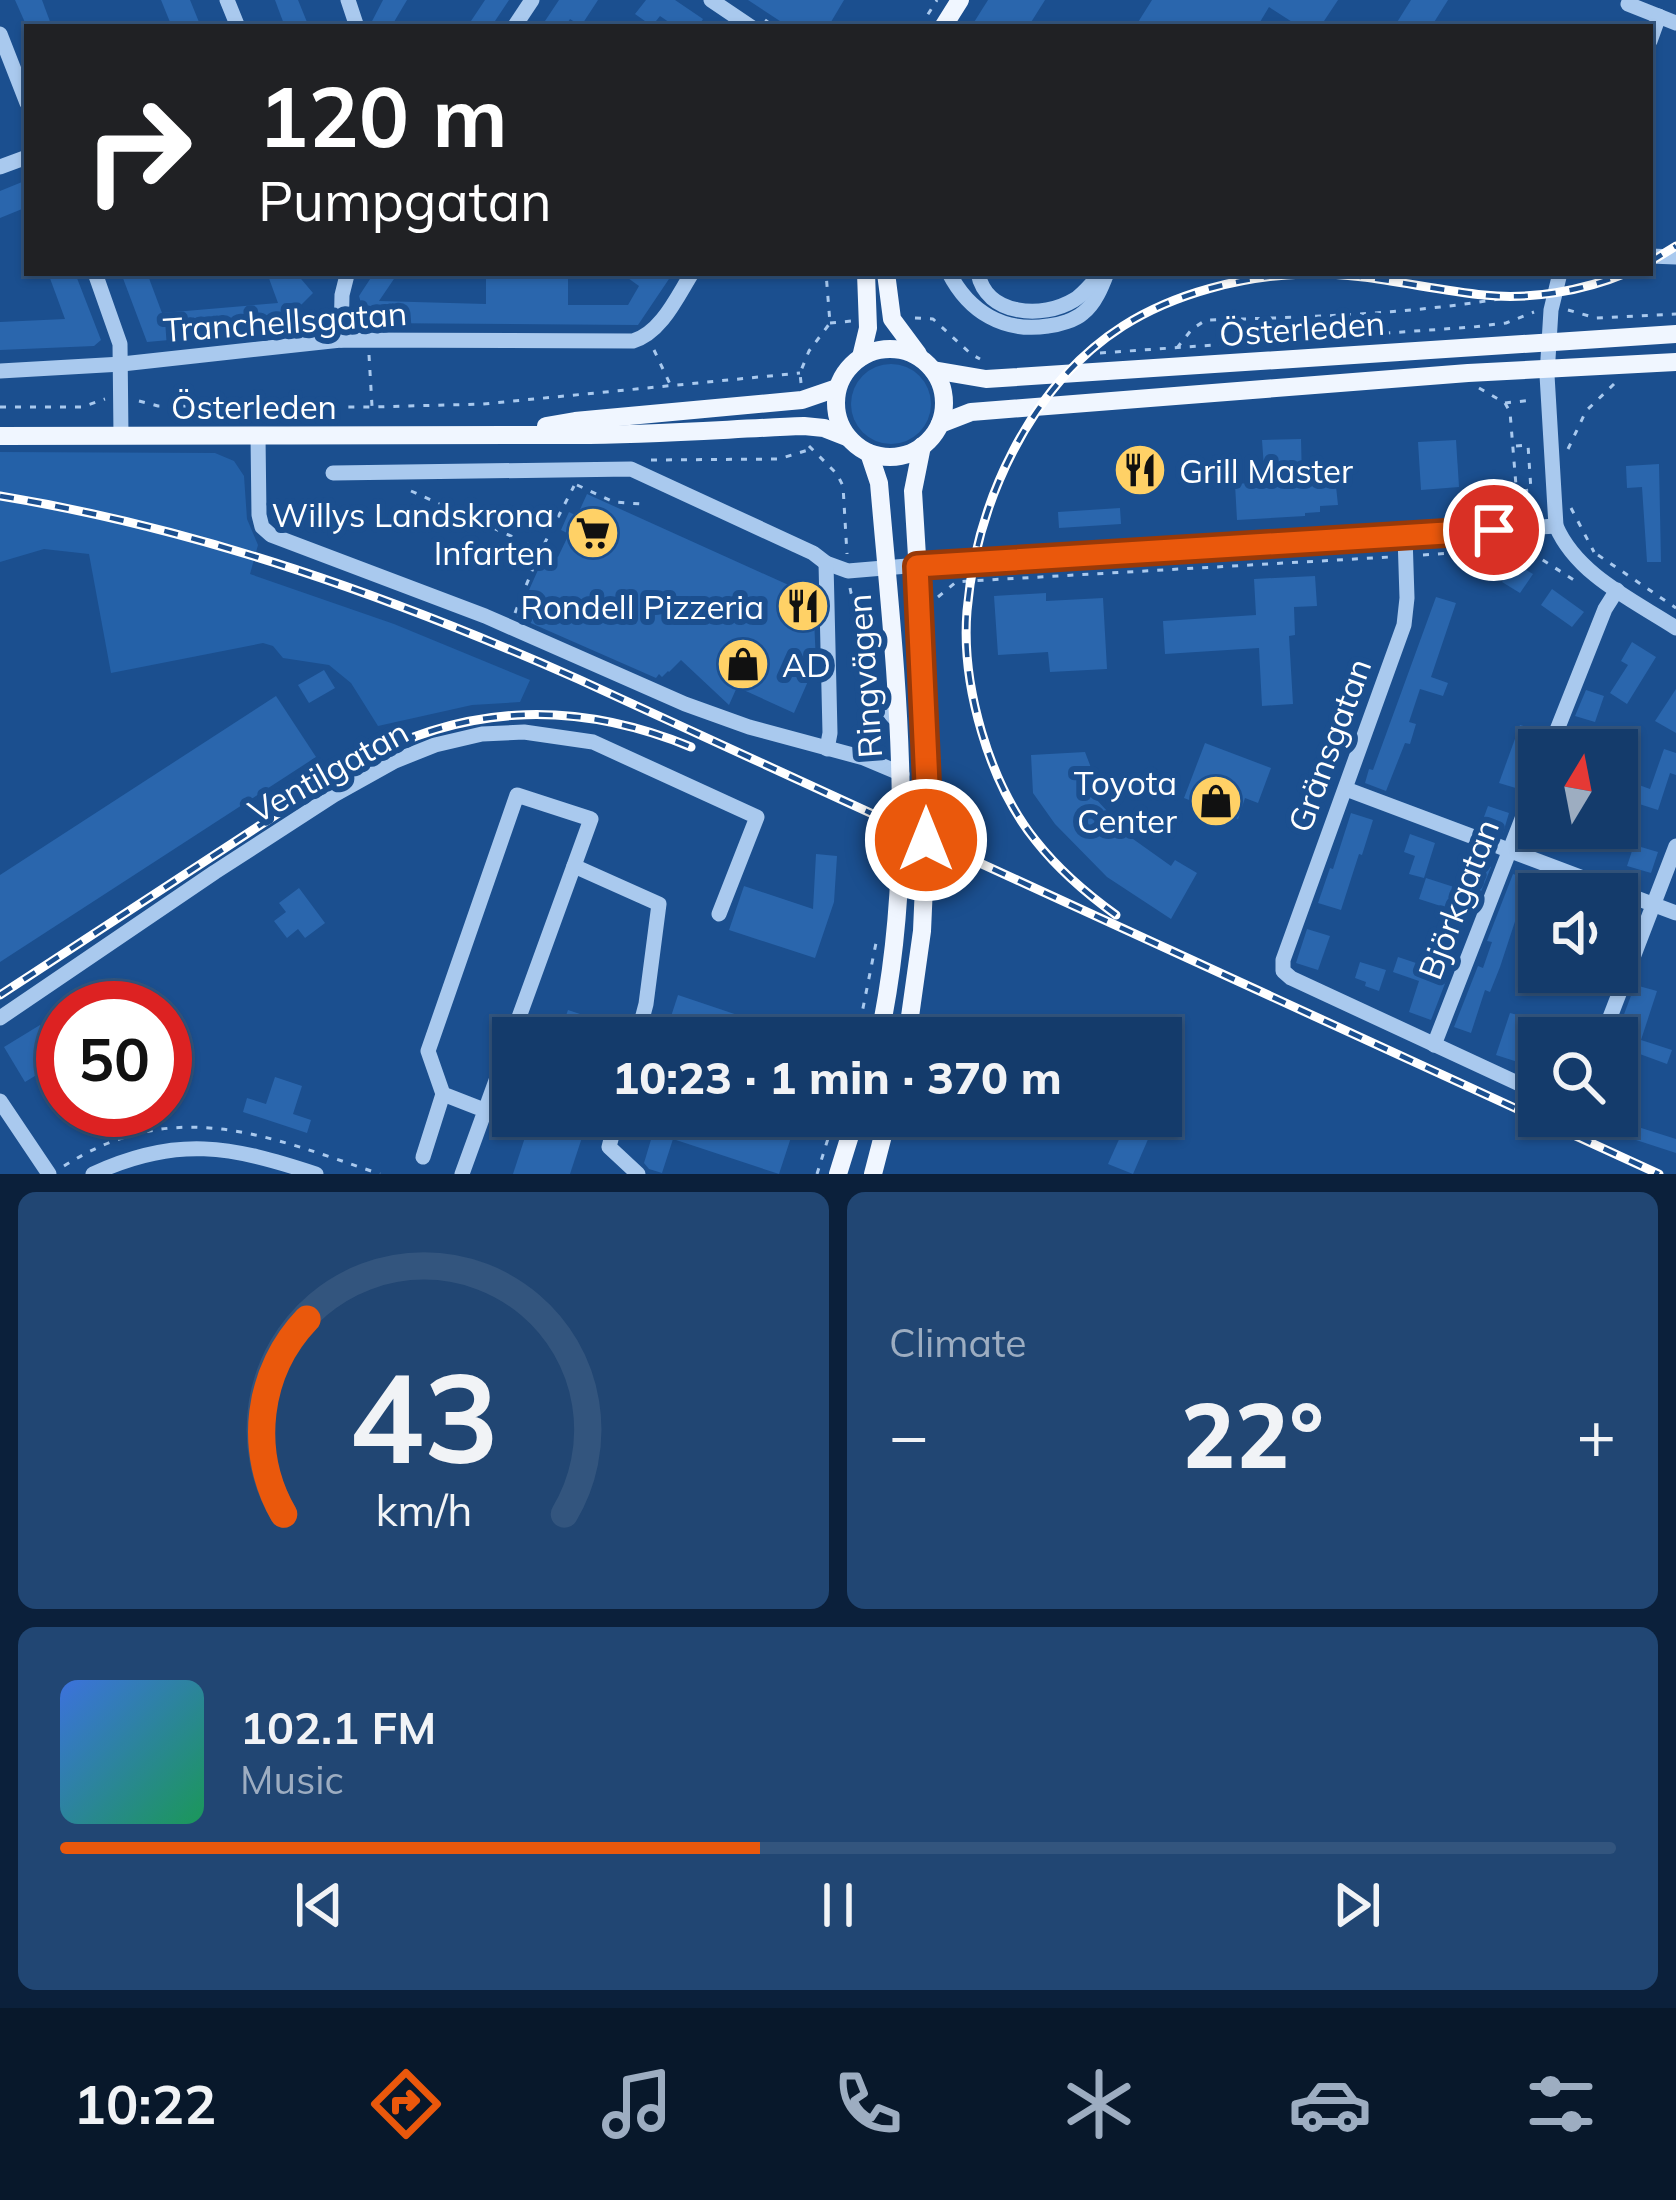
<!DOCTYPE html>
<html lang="en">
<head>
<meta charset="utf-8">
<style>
  :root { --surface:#143b6b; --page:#214673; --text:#f1f3f6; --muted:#9dadc1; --line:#33557e; --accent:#ea580c }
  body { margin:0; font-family:Mulish,sans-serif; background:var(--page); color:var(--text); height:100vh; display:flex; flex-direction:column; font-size:45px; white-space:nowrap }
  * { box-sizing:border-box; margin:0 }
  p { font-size:39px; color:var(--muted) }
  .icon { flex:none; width:66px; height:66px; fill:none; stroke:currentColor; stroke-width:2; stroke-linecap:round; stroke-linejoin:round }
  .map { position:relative; height:1174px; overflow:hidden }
  .side { display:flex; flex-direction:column; gap:18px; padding:18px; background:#0b203b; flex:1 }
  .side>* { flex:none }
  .top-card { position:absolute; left:24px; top:24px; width:1629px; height:252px; border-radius:0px; box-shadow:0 3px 9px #0004,0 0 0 3px var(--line); background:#202124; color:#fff; overflow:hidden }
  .needle { width:78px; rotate:10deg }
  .fabs { position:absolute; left:1518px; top:729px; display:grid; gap:24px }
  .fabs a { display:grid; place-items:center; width:120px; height:120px; border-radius:0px; background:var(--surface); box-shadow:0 3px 9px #0004,0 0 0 3px var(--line); font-size:60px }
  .speed { position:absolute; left:36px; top:981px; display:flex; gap:24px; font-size:60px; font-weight:700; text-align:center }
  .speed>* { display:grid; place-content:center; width:156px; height:156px; border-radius:50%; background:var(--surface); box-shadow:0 3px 9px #0004,0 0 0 3px var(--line); line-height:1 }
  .speed .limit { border:18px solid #d22; background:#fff; color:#111 }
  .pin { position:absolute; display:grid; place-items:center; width:102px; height:102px; color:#fff; margin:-51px; border:6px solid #fff; border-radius:50%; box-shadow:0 3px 12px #0007 }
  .me { position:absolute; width:132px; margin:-66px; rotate:0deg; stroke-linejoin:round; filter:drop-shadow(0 0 9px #0008) }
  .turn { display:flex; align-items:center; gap:42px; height:252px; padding:0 36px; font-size:54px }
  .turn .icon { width:156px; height:156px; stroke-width:2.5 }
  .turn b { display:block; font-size:84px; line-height:102px }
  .big { font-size:90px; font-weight:800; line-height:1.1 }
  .side .card { flex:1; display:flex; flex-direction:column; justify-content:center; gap:18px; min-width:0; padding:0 42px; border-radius:18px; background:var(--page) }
  .side .dial { align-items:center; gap:0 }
  .dial svg { height:312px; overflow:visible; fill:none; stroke:var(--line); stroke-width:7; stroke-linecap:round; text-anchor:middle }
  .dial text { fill:var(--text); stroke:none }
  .song { display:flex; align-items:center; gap:36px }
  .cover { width:144px; height:144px; border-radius:18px; background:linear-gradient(135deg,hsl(220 70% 55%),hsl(150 70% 35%)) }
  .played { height:12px; border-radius:6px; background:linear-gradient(90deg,var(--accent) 45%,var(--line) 45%) }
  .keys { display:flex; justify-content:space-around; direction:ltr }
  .heat { display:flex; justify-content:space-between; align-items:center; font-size:66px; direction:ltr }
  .side .tiles { flex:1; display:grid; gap:18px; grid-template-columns:1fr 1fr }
  .card:last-child { grid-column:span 2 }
  .trip { position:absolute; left:492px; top:1017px; width:690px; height:120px; border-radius:0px; background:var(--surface); box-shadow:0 3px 9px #0004,0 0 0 3px var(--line); font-weight:800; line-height:120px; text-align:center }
  .menu { display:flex; height:192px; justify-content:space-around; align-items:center; background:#08182b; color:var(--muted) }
  .menu .icon { width:84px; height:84px }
  .menu .on { color:var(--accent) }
  .menu b { font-size:54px; color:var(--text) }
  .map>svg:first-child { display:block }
  .green { fill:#2461a8 }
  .building { fill:#2a66ad }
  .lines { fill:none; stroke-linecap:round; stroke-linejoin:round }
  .path { stroke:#a9c9ee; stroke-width:3; stroke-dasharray:6 9; stroke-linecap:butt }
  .minor { stroke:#a9c9ee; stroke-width:15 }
  .major { stroke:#f0f6ff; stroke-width:18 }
  .rail-casing { stroke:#fff; stroke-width:9 }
  .rail { stroke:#1b4f8f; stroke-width:4.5; stroke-dasharray:14; stroke-linecap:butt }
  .route-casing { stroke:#983908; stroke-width:30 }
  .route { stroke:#ea580c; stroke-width:21 }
  .labels { text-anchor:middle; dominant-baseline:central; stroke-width:12; stroke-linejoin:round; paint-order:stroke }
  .street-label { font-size:33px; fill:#fff; stroke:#1b4f8f }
  .poi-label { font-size:33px; fill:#fff; stroke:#1b4f8f; text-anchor:end }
</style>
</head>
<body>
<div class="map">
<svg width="1676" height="1174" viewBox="0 0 1676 1174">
  <rect width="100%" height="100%" fill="#1b4f8f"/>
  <g class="green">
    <circle cx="891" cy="404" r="40"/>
    <path d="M0 452 215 453 234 461 244 476 247 519 258 545 250 574 394 624 530 680 520 702 472 705 378 726 351 683 329 665 283 658 273 646 263 643 111 673 89 554 44 549 0 562Z"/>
  </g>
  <g class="building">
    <path d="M15 0H42L52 27H27Z"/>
    <path d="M161 0H190L201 27H172Z"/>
    <path d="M275 0H298L309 27H285Z"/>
    <path d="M383 0H407L391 27H369Z"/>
    <path d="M485 0H509L491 27H467Z"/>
    <path d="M559 0H598L581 26 570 19 565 27H541Z"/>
    <path d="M646 0H675L703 19 698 27H676L660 16 652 26 635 14Z"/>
    <path d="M748 0H844L828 27H789Z"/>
    <path d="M988 0H1045L1028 27H971Z"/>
    <path d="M1152 0H1338L1320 27H1300L1269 7 1257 27H1135Z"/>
    <path d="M1411 0H1448L1431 27H1394Z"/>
    <path d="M27 180V207L0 218V191Z"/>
    <path d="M48 273H75L101 340 94 346 0 350V322L65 319Z"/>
    <path d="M121 273H147L162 313 278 303 267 273H296L313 293 291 315 292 329 147 342Z"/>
    <path d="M374 273H398L379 301 486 304V273H568V305H628L639 286 621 273H673L638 325 367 323 359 296Z"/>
    <path d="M1301 439 1302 479 1335 477 1338 505 1320 506V512L1305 513V516L1237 520 1235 484 1265 482 1262 440Z"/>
    <path d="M1456 440 1459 487 1421 490 1418 442Z"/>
    <path d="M1146 454 1148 485 1134 486 1132 455Z"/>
    <path d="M1659 464 1661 562H1647L1642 487 1627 488 1626 466Z"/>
    <path d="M587 494 813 596 816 663 794 713 737 687 729 705 681 660 669 672 668 671 662 677 659 674 656 678 517 617 546 552 558 557 569 534 561 530 569 512 577 516Z"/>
    <path d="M1120 508 1121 524 1059 528 1058 512Z"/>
    <path d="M1514 563 1533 574 1520 593 1502 582Z"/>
    <path d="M1315 576 1317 606 1294 607 1295 635 1289 636 1293 704 1262 706 1259 648 1165 654 1163 621 1256 615 1254 579Z"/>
    <path d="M1552 589 1584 612 1572 627 1541 605Z"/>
    <path d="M1046 593V601L1103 598 1107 669 1050 672 1048 652 998 655 994 596Z"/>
    <path d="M1436 597 1456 603 1431 677 1448 683 1443 696 1420 689 1409 722 1416 724 1410 744 1405 743 1386 791 1365 783 1369 769 1373 770Z"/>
    <path d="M1632 642 1656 657 1627 704 1610 693 1628 665 1621 661Z"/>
    <path d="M324 670 335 688 309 703 298 685Z"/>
    <path d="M1676 689V733L1655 721Z"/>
    <path d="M1586 690 1604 696 1595 722 1575 716Z"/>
    <path d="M276 696 316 757 0 962V875Z"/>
    <path d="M1520 725 1540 731 1519 789 1499 783Z"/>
    <path d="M1205 743 1271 768 1258 803 1245 798 1238 819 1184 798Z"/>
    <path d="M1664 749 1676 753V775L1670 773 1658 810 1633 802 1639 785 1650 789Z"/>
    <path d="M1085 752 1101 794 1095 798 1133 839 1171 866 1175 860 1197 873 1171 919 1107 877 1055 824 1033 793 1031 755Z"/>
    <path d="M1488 806 1509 813 1503 833 1481 825Z"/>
    <path d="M1351 813 1373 820 1362 855 1359 854 1341 910 1318 903 1330 868 1333 869Z"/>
    <path d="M1410 834 1435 843 1424 878 1409 874 1415 856 1404 852Z"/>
    <path d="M1634 845 1658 852 1651 873 1627 866Z"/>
    <path d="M816 854 837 856 834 902 815 958 729 930 744 886 813 909Z"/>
    <path d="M1467 857 1491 867 1478 899 1456 891 1450 909 1419 899 1426 878 1457 888Z"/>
    <path d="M1513 874 1529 879 1500 967 1490 992 1485 990 1471 1033 1454 1027 1478 966 1483 968 1492 942 1487 941Z"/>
    <path d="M299 888 325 923 305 938 298 929 287 938 274 921 286 912 279 903Z"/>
    <path d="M1617 913 1634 918 1618 962H1617Z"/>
    <path d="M1307 929 1330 936 1318 970 1296 963Z"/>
    <path d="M1430 952 1454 960 1431 1020 1409 1012 1419 981 1393 972 1398 957 1425 966Z"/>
    <path d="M1360 962 1386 970 1379 991 1365 986 1366 982 1355 978Z"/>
    <path d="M1635 985 1657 991 1641 1040 1672 1050 1667 1064 1637 1053 1618 1103 1617 1033Z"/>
    <path d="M678 995 800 1036V1038H664Z"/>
    <path d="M568 1010 619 1027 615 1038H558Z"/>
    <path d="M1510 1013 1522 1016 1517 1032 1530 1036 1521 1063 1496 1055Z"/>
    <path d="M40 1025 61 1060 25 1082 4 1047Z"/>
    <path d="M275 1077 302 1086 293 1114 311 1120 307 1133 243 1112 247 1098 266 1104Z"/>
    <path d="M532 1116H589L570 1174H513Z"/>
    <path d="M638 1116H798L779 1174 673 1139 662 1173 649 1169 644 1163 653 1133 635 1127Z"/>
    <path d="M1125 1126 1149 1137 1133 1174 1108 1164Z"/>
    <path d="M1638 1127 1676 1139V1153L1633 1139Z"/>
  </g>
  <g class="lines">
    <g class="path">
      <path d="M765 20 775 27"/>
      <path d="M920 27 937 0"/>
      <path d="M1568 310 1596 318 1676 314"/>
      <path d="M915 318 933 319 971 354 980 359"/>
      <path d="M830 323 852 321"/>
      <path d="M1177 348 1192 329 1206 320C1316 317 1429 314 1537 292"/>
      <path d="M654 350 670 384"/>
      <path d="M1085 354 1473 327 1506 323 1534 312"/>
      <path d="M369 355 372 406"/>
      <path d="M801 383 800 373 809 351 830 323 826 273"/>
      <path d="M1479 388 1505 403 1510 412 1518 510"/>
      <path d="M139 401 158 406 372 407 483 404 800 373"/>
      <path d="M1505 403 1533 400"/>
      <path d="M0 407H82L105 399"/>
      <path d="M809 446 837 474 843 486 847 554"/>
      <path d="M1516 446 1528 445 1531 490 1520 491"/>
      <path d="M1568 449 1586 411 1614 384"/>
      <path d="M651 460 779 459 808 450"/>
      <path d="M577 485 614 502 641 504"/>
      <path d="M411 491 513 537"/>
      <path d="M1571 508 1594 552"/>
      <path d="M1520 542 1521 546 1580 584"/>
      <path d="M527 544 541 550"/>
      <path d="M1423 555 1493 550 1503 546"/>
      <path d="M1598 555 1676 608"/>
      <path d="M850 588 853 602 862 621 876 682"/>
      <path d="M938 597 956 582 970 581 1390 557"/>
      <path d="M515 613 538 556 574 486"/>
      <path d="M857 1038 876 943"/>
      <path d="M64 1166C176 1095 267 1136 380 1174"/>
      <path d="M817 1174 835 1116"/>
    </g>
    <g class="minor">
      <path d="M227 0 238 27"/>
      <path d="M348 0 357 27"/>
      <path d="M711 0 751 27"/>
      <path d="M1630 0 1628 4 1676 23"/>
      <path d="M514 27 532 0"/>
      <path d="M0 34 27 103"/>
      <path d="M1650 41 1659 16"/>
      <path d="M0 167 27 157"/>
      <path d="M1650 256 1676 257"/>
      <path d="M95 273 120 344 121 436"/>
      <path d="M949 273C969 312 1004 333 1048 326 1059 325 1075 320 1083 313 1095 304 1102 286 1107 273"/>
      <path d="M978 273C986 316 1043 319 1074 300 1084 294 1093 281 1102 273"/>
      <path d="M1560 273 1551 310 1547 375 1556 526C1577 575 1633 600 1676 628"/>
      <path d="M341 340 342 295 347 275 344 273"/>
      <path d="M0 371 122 364 341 340 633 341C661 333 677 297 692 273"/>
      <path d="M258 436 259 515 262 527 271 535 485 616 685 704 749 727 864 758 902 774"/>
      <path d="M333 473 631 469 813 553 826 563 848 571 955 562 1047 559 1556 526"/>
      <path d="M1405 536 1407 598 1404 625 1283 960V971L1291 978 1539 1093"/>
      <path d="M826 563 830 733 827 749"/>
      <path d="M878 700 899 723"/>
      <path d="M1549 750 1605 609 1617 590"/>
      <path d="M1346 789 1676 913"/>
      <path d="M574 866 659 904 646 1004 637 1038"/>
      <path d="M0 1018 215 872 334 795 395 761 435 745 482 734 524 732 593 742 757 817 719 914"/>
      <path d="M1602 1038 1676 846"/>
      <path d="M1434 1045 1539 775"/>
      <path d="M0 1101 49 1174"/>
      <path d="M617 1116 609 1147 638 1174"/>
      <path d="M423 1157 443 1094"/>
      <path d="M93 1174C177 1135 231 1146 316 1174"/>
      <path d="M462 1174 591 819 517 795 428 1051 443 1094 484 1110"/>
    </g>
    <g class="major">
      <path d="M943 27 960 0"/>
      <path d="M886 273 892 319 918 354"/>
      <circle cx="890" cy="403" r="54"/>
      <path d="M861 357 868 328 866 273"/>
      <path d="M933 370 986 379 1676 334"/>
      <path d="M940 424 971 412 1468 373 1676 362"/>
      <path d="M546 426 575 421 802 400 837 388"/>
      <path d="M0 436C192 436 384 435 576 435 652 435 728 429 804 426L824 428 847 437"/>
      <path d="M869 453 879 483C895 670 919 853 879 1038"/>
      <path d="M907 1038 922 931 926 840 922 638 913 491 922 446"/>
      <path d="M838 1174 856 1116"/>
      <path d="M873 1174 888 1116"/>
    </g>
    <g class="rail-casing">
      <g id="rail">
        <path d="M1650 262 1676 246"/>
        <path d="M0 496C201 529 392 597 578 679L1659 1174"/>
        <path d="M1116 915C1087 894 1058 869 1036 841 989 783 961 685 967 611 976 504 1029 386 1123 326 1175 293 1243 276 1304 274 1364 272 1424 289 1484 295 1530 300 1583 291 1626 273"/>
        <path d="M0 995 346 769C458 704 571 698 691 747"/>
      </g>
    </g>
    <use href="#rail" class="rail"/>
  </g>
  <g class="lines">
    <g class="route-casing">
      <path id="route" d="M926 840 927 784 917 566 1494 530"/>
    </g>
    <use href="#route" class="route"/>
  </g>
  <defs>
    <g id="restaurant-disc" transform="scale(2.7)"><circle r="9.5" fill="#ffd166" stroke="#1b4f8f"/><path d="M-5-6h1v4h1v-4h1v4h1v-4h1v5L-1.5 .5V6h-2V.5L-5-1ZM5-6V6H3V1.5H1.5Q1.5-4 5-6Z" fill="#111"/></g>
    <g id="supermarket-disc" transform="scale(2.7)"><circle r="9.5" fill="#ffd166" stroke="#1b4f8f"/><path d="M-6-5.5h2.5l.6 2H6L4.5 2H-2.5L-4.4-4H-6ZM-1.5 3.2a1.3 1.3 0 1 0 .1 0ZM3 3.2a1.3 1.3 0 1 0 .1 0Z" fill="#111"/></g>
    <g id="shop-disc" transform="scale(2.7)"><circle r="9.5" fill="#ffd166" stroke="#1b4f8f"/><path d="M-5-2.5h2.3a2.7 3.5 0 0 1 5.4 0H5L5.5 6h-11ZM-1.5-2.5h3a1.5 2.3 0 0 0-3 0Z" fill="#111"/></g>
  </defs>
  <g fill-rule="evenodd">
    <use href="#restaurant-disc" x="1140" y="470"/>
    <use href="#supermarket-disc" x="593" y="533"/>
    <use href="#restaurant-disc" x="803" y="606"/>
    <use href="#shop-disc" x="743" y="664"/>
    <use href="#shop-disc" x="1216" y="801"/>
  </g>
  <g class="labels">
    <g class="street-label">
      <text transform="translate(285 321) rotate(-4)">Tranchellsgatan</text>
      <text transform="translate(1302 328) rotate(-4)">Österleden</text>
      <text x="254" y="406">Österleden</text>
      <text transform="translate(864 676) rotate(-94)">Ringvägen</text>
      <text transform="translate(1329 745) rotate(-70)">Gränsgatan</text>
      <text transform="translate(328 771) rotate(-29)">Ventilgatan</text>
      <text transform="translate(1458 899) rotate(-69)">Björkgatan</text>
    </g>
    <g class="poi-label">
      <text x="1179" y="470" text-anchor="start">Grill Master</text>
      <text x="554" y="514">Willys Landskrona<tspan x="554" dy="38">Infarten</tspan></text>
      <text x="764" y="606">Rondell Pizzeria</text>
      <text x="782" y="664" text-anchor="start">AD</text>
      <text x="1177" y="782">Toyota<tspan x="1177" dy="38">Center</tspan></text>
    </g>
  </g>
</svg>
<div class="fabs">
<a><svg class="needle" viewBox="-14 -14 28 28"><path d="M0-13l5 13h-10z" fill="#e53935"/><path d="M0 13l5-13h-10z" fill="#9dadc1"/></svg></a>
<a><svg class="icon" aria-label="sound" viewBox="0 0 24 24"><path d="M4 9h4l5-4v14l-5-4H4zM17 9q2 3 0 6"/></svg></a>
<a><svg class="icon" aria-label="search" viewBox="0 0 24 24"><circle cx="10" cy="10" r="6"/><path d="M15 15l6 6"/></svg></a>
</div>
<div class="speed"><div class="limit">50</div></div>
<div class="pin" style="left:1494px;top:530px;background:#d93025"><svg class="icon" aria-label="arrive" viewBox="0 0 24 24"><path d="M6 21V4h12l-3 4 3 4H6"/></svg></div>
<svg class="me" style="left:926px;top:840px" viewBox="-20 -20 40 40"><circle r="17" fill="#ea580c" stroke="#fff" stroke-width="3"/><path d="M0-11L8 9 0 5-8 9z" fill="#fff"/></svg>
<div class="trip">10:23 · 1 min · 370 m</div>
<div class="top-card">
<div class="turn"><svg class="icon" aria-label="right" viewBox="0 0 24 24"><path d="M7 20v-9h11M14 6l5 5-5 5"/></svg><div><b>120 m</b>Pumpgatan</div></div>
</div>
</div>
<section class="side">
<div class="tiles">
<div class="card dial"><svg viewBox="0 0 100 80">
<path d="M14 69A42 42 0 1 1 86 69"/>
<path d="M14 69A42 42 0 0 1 20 19" stroke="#ea580c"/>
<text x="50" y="56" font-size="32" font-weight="700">43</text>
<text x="50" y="72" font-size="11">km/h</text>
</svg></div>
<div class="card"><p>Climate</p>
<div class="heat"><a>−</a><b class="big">22°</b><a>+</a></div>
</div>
<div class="card">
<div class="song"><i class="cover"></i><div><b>102.1 FM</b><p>Music</p></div></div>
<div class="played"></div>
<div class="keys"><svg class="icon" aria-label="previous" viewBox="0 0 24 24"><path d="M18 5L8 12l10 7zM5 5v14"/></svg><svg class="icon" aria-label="pause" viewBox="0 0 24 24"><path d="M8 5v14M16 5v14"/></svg><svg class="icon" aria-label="next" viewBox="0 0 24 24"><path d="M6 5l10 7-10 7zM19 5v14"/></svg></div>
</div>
</div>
</section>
<nav class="menu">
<b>10:22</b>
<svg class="icon on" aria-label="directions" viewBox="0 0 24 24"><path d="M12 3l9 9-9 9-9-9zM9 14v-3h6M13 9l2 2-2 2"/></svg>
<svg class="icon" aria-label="music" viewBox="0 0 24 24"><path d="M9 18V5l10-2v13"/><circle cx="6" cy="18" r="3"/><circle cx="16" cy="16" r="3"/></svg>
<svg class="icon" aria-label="phone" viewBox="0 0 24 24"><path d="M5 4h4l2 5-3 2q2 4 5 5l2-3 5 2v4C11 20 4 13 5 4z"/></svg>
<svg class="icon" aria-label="climate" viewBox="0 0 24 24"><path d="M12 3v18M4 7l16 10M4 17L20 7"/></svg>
<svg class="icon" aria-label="car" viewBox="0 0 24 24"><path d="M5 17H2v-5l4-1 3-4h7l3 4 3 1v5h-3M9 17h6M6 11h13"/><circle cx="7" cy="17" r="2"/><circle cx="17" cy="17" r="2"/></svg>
<svg class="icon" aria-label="filters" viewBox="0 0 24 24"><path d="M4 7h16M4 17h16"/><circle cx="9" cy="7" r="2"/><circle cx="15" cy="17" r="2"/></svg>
</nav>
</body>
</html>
